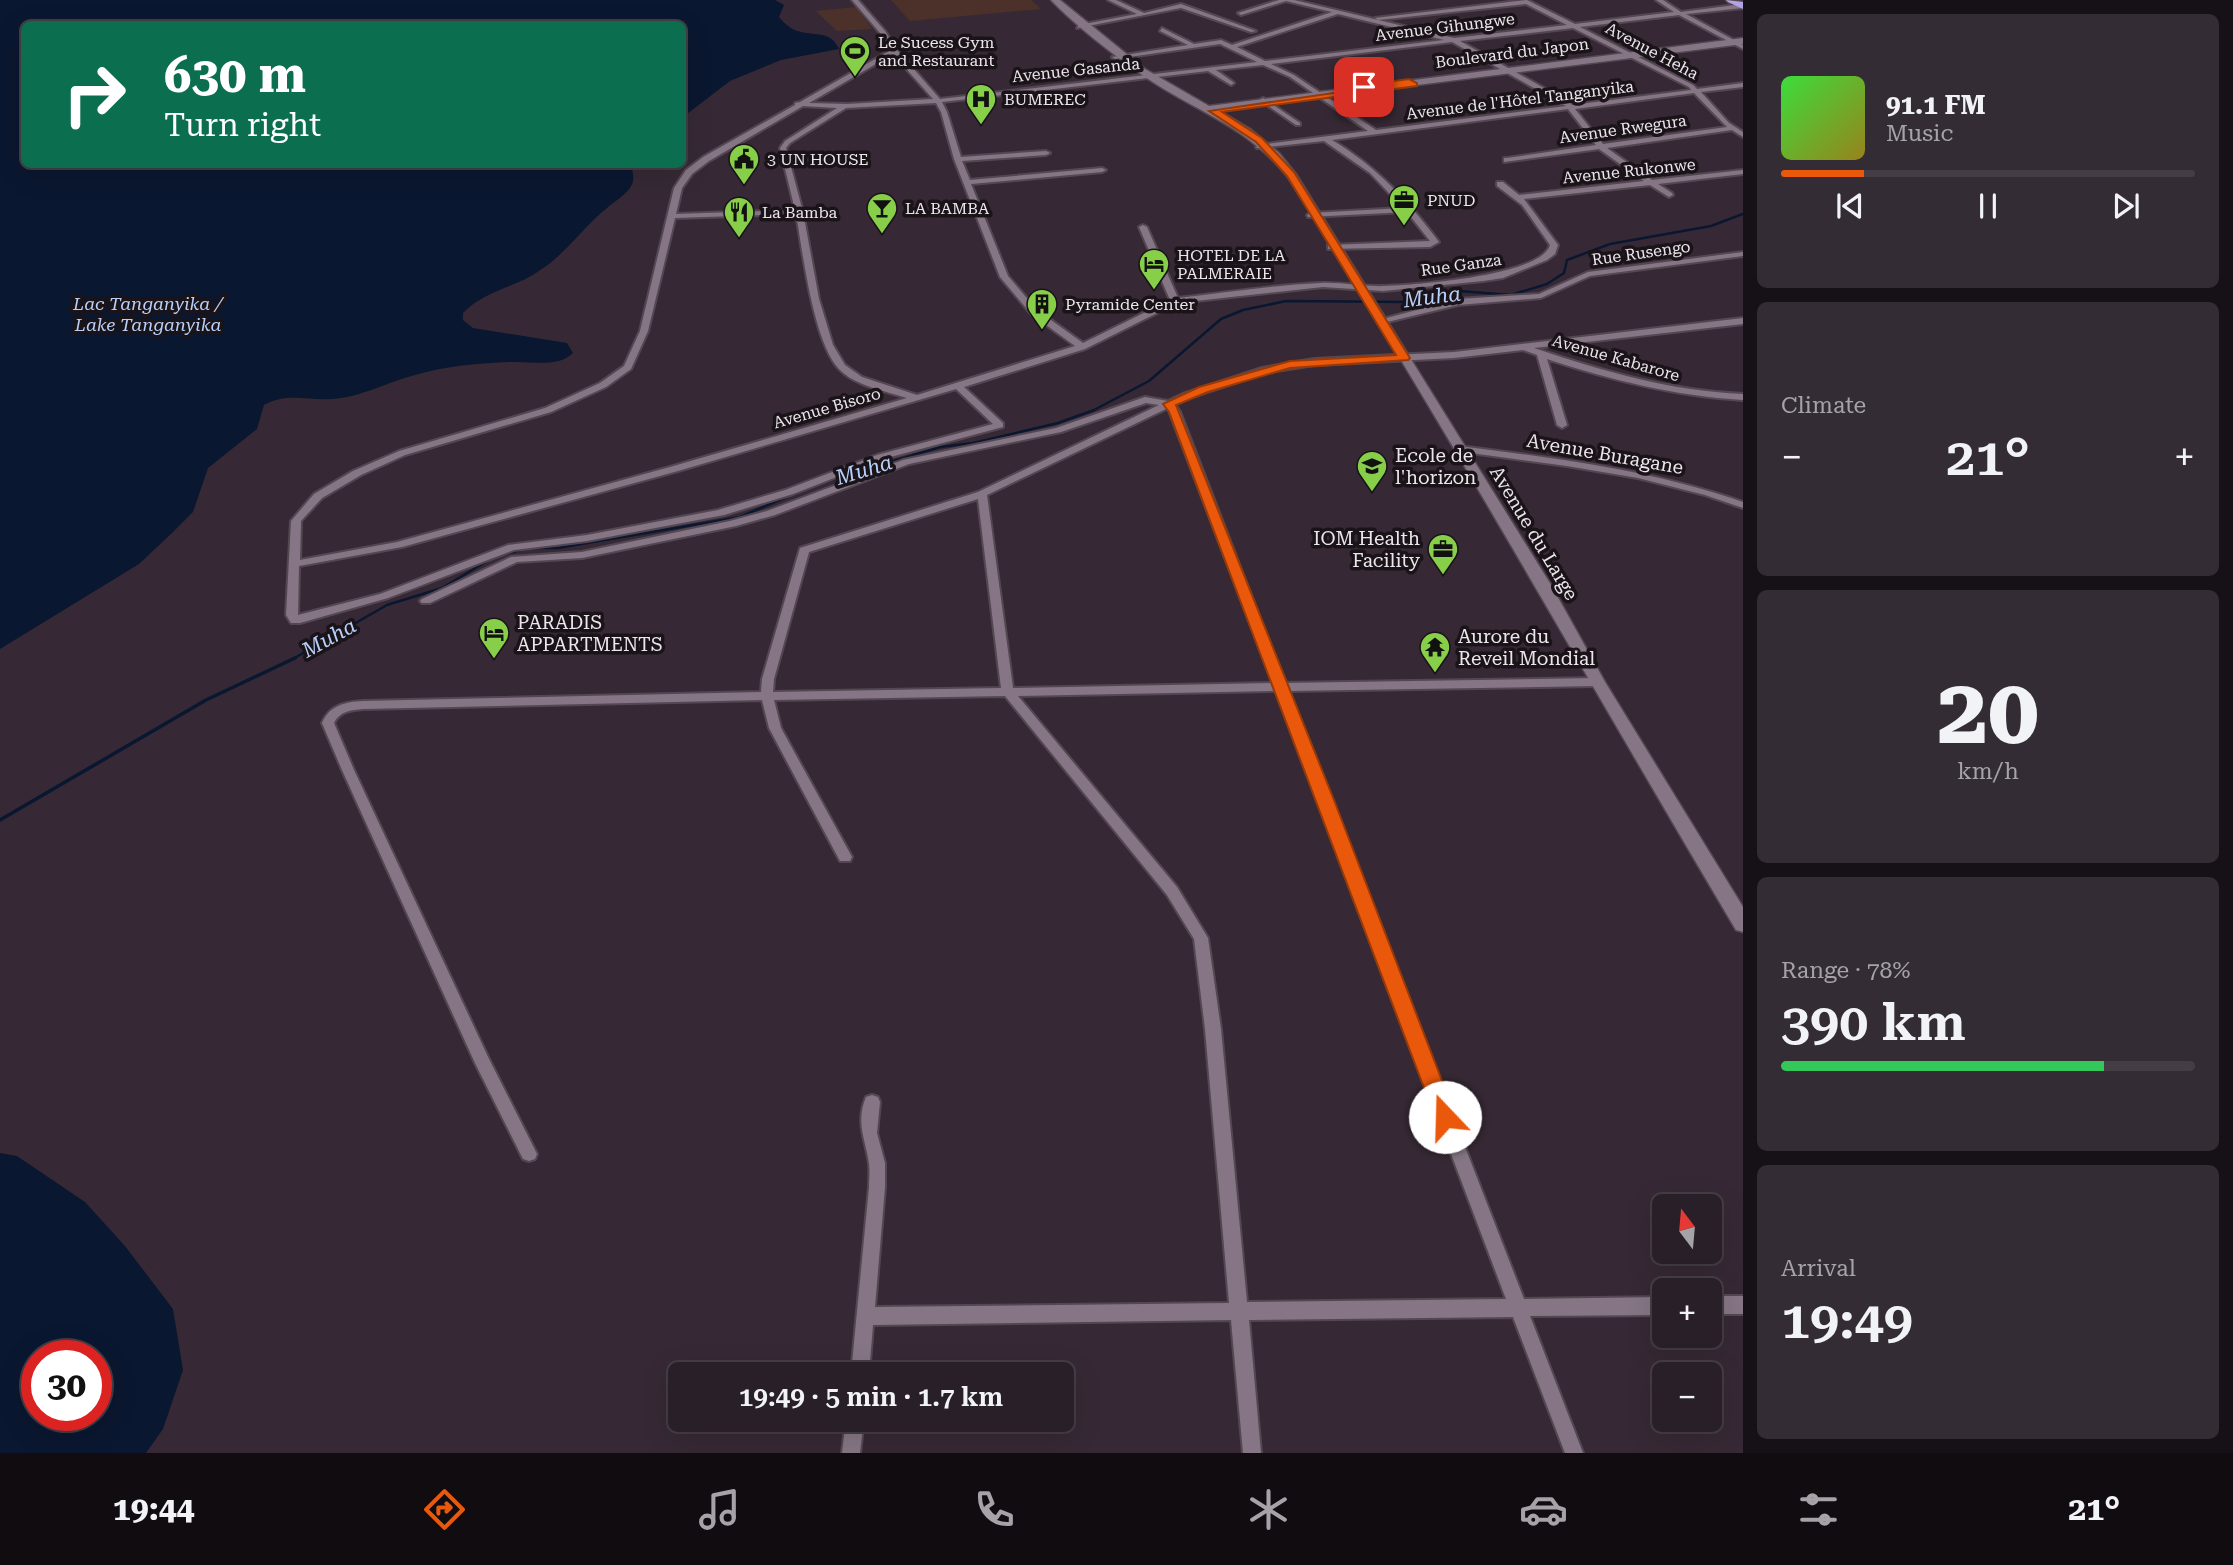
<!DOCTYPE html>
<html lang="en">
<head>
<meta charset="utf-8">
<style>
  :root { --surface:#281f28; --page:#342c34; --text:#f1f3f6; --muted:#a5a2a8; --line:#443d45; --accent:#ea580c }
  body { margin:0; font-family:"Roboto Serif",serif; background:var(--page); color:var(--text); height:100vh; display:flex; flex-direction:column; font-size:26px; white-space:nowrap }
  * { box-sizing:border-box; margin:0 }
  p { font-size:23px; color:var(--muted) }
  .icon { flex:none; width:38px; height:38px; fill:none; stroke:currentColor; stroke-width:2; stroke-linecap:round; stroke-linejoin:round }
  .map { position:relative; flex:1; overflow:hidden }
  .panel { display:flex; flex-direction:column; gap:14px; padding:14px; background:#161116; width:490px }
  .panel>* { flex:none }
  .hud { position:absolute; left:21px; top:21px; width:665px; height:147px; border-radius:10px; box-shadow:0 7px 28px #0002,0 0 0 2px var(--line); background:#0b6e4f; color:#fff; overflow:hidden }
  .needle { width:46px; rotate:344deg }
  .controls { position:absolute; left:1652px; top:1194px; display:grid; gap:14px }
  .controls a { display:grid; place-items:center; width:70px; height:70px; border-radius:10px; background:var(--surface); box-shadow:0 7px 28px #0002,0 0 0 2px var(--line); font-size:35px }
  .speed { position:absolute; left:21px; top:1340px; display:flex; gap:14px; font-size:35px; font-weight:700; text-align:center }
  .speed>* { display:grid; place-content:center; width:91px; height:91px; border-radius:50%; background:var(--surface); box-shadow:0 7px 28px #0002,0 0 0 2px var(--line); line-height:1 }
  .speed .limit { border:10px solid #d22; background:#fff; color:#111 }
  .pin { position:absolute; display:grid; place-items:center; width:60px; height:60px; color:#fff; margin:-30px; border-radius:14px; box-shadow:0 4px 10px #0006 }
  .me { position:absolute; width:77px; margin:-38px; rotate:339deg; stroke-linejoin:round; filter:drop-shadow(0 0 5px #0008) }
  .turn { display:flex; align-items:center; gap:24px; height:147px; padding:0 28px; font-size:32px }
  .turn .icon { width:91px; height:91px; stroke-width:2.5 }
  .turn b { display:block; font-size:49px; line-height:60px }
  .big { font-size:52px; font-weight:600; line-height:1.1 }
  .panel .card { flex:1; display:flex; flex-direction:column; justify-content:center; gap:10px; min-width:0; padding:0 24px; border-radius:10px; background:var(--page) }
  .panel .dial { align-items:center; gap:0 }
  .dial b { font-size:91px; line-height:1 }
  .song { display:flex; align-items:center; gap:21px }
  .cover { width:84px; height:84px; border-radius:10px; background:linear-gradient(135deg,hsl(120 70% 55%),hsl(50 70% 35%)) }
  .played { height:7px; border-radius:4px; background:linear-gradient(90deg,var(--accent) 20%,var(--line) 20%) }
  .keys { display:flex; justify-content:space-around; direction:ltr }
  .heat { display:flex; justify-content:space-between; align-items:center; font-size:38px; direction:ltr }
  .charge { height:10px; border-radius:5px; background:linear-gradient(90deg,#34c759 78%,var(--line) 0) }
  .trip { position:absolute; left:668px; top:1362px; width:406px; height:70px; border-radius:10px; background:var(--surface); box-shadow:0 7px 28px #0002,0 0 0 2px var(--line); font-weight:600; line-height:70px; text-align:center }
  .dock { display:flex; height:112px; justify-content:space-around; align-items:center; background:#100c10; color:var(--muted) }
  .dock .icon { width:49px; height:49px }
  .dock .selected { color:var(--accent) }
  .dock b { font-size:32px; color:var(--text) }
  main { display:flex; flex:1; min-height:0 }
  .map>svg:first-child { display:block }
  .green { fill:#4b312a }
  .water { fill:#0a1730; fill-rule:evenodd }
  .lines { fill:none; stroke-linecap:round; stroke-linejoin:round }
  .stream-far1 { stroke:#0a1730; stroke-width:2.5 }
  .stream { stroke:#0a1730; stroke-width:3.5 }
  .street-casing { stroke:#534852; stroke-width:4 }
  .secondary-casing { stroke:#534852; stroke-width:3 }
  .highway-casing { stroke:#534852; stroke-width:3 }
  .street { fill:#867685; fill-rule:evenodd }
  .secondary { fill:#867685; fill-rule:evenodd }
  .highway { fill:#b3a3e5; fill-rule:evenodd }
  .route { fill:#ea580c; stroke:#983908; stroke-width:2 }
  .labels { text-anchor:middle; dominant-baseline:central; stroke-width:7; stroke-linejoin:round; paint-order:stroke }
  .far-street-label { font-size:16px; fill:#ede5ed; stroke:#1a1419 }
  .far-poi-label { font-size:16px; fill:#ede5ed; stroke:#1a1419; text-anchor:start }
  .far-water-label { font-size:18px; font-style:italic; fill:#b8d1fc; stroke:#1a1419 }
  .street-label { font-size:19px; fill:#ede5ed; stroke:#1a1419 }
  .poi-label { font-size:19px; fill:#ede5ed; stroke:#1a1419; text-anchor:start }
  .water-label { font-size:21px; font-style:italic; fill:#b8d1fc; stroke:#1a1419 }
</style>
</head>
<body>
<main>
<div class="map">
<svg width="1743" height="1453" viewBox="0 0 1743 1453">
  <rect width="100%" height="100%" fill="#362935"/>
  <g class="green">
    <path d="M891 0H1031L1041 9 910 21Z"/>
    <path d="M856 7 872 29 837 31 816 11Z"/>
  </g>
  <g class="water">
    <path d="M0 0H775L784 5 779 17C801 46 827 22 839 49L781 60 730 81 683 117 682 24H24V164H631C632 169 634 176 633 181 631 192 615 201 607 208 583 227 566 254 539 271 514 288 484 291 463 313V320L473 328 567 343 573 353C558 368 531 361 511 362 479 363 446 366 415 375 387 382 362 397 332 399 308 401 287 392 264 405L257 429 208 468 193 512 172 533 139 564 0 649Z"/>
    <path d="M0 1153 17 1156 85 1202 125 1246 173 1309 183 1370 163 1429 146 1453H0ZM96 1356V1416H37V1356Z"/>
  </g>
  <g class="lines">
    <g class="stream-far1">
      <path d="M818 484 940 447 973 443 1058 423 1094 410 1149 381 1221 319 1243 310 1286 301 1409 302 1459 291 1511 295 1547 284 1564 273 1567 260 1610 244 1711 226 1743 214"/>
      <path d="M291 660 387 605 442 588 494 557 528 548H558L740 517 798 492"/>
    </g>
    <path class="stream" d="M0 820 206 700 295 658"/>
    <g class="street-casing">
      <g id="street">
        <path d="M852 0H858L885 31 897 50 940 99 1257 62 1220 44 1115 59 1112 57 1188 45 1160 31 1162 28 1194 44 1221 40 1232 45 1332 12 1286 1 1241 15 1238 13 1279 0H1294L1454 38 1567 25 1526 4 1378 20 1375 18 1527 0 1575 24 1674 12 1656 0H1663L1681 12 1743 4V8L1686 14 1743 45V49L1679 15 1580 27 1693 85 1697 89 1743 83V87L1701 92 1729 123 1743 132V137L1732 130 1607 148 1652 180 1743 170V174L1658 184 1672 193 1673 195 1669 197 1650 185 1524 199 1558 245 1555 254 1547 260 1503 278 1483 281 1383 291 1323 287 1177 303 1085 349 964 387 1003 423V427L883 459 793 494 724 515 587 541 514 550 388 598 300 623H291L286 615 291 521 314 494 353 471 399 451 545 408 600 383 624 366 640 331 674 188 686 170 703 157 795 105V103L800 102 891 50 880 33ZM1338 14 1444 40 1265 61 1237 47ZM1573 28 1689 87 1691 90 1572 105 1569 102 1460 41ZM1452 42 1566 106 1376 130 1294 75 1271 64ZM893 54 933 99 847 104 809 103ZM1263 65 1290 77 1368 131 1259 145 1256 147 1257 148 1324 141 1370 173 1403 208 1311 213 1307 215 1308 217 1407 212 1430 241 1331 245H1328V249L1430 247 1439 242C1409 202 1376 166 1332 140L1568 109 1596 145 1507 158H1504V162L1599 149 1644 181 1519 195 1503 182H1497V186L1522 205 1550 245C1541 276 1415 285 1385 286 1364 287 1342 282 1321 283 1273 285 1225 293 1178 298L1147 227 1143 225 1139 227 1170 300 1083 343 1037 310 1008 276 971 184 1102 172 1106 170 1102 168 970 180 962 161 1046 155 1050 153 1046 151 961 157 947 112 942 102 1208 71 1231 85 1234 83 1233 82 1216 70ZM1694 93 1727 127 1603 144 1575 109ZM936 103 941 112 954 159 1000 277 1031 314 1075 346 917 395 862 377 845 365 833 345 819 299 803 212 786 148 790 143 846 108ZM803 106 837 108 785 141 780 148 795 210 676 214 682 188 692 174 709 161ZM796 214C803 253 813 341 839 369 855 386 886 391 907 398L670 467 397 542 300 560 301 521 322 498 361 475 405 455 551 412 606 387 631 369 648 331 675 218ZM956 389 993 424 877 455 785 490 718 510 587 535 508 545 380 594 298 615 299 566 402 547 678 471Z"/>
        <path d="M1108 0H1116L1144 13 1181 4 1256 31 1251 32 1181 8 1077 28 1079 25 1137 14Z"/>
        <path d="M1263 98 1300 123V125H1296L1261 101 1260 100Z"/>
        <path d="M1743 252V256L1590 276 1541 298 1458 305 1383 323 1379 320 1458 299 1539 294 1588 272Z"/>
        <path d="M1743 318V324L1534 348C1602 371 1670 391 1743 394V400C1675 396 1611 380 1547 359L1567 425 1562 428 1557 425 1537 355 1523 350 1454 358 1314 365 1264 373 1189 398 1175 405 1180 412 1285 683 1597 678 1603 682 1597 686 1288 691 1524 1299 1664 1297V1315L1530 1316 1583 1453H1565L1513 1317 1249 1320 1261 1453H1243L1231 1320 873 1325 869 1374H851L869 1187C869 1180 870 1172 869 1164 866 1140 855 1123 866 1097L872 1095 878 1097 880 1102 877 1133 885 1163V1187L875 1307 1229 1303 1205 1029 1194 939 1167 895 1005 696 774 700 781 728 852 857 850 861H840L769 728 762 700 363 709C351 710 340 711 334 723L354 770 489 1059 537 1154 535 1159 529 1161 523 1159 475 1063 342 770 322 723C330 705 345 702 363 701L761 692 762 679 800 548 978 492 1159 405 1146 403 1061 432 909 464 775 515 736 526 582 558 517 562 430 603H422L420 601 422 599 511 557 582 552 730 521 767 511 903 460 1056 428 1145 397 1168 401 1183 394 1262 368 1314 359 1454 352ZM1168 408 1273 683 1013 688 987 495ZM978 499 1001 688 773 692 774 679 809 552ZM1276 691 1506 1299 1247 1302 1221 1029 1208 938 1177 887 1018 696Z"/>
        <path d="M1459 446C1555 458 1651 470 1743 502V508L1705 495 1638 478 1567 466 1456 451V447Z"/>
        <rect x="1710" y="1296" width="33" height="18"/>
        <path d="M846 1419H864L860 1453H842Z"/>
      </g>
    </g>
    <g class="secondary-casing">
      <path id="secondary" d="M1051 0H1060L1145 69 1209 106 1743 38V44L1218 110 1250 129 1279 153 1296 174 1551 585 1605 682 1743 907V932L1736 930C1586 678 1444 422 1287 176 1241 121 1192 111 1138 72 1110 52 1075 25 1051 0Z"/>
    </g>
    <g class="highway-casing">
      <path id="highway" d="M1726 0 1743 2V9L1728 2Z"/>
    </g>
    <use href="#street" class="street"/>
    <use href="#secondary" class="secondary"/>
    <use href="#highway" class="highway"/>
  </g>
  <path class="route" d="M1409 79 1417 83V86L1222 112 1262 138 1294 172 1410 358 1408 360 1290 368 1208 392 1176 405 1334 800 1456 1117 1453 1124 1445 1126 1438 1124 1435 1117 1169 412 1163 404 1199 387 1290 361 1396 355 1287 176 1256 142 1209 111 1361 89 1364 85Z"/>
  <defs>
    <g id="stadium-pin" transform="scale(1.575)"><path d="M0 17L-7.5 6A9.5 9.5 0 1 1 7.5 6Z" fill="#88cf49" stroke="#1a1419"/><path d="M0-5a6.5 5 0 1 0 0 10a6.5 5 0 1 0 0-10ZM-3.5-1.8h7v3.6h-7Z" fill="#111"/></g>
    <g id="hospital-pin" transform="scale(1.575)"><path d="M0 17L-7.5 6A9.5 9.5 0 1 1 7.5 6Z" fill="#88cf49" stroke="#1a1419"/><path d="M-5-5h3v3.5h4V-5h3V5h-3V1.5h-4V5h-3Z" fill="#111"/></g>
    <g id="civic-pin" transform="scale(1.575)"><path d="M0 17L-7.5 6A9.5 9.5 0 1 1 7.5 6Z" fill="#88cf49" stroke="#1a1419"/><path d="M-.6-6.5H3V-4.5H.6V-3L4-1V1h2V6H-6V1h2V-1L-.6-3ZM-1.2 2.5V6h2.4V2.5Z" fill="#111"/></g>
    <g id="office-pin" transform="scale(1.575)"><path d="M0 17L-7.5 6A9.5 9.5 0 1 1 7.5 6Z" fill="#88cf49" stroke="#1a1419"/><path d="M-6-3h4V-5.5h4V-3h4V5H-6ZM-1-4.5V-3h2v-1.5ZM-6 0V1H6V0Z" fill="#111"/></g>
    <g id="bar-pin" transform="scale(1.575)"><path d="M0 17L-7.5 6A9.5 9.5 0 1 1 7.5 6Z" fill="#88cf49" stroke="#1a1419"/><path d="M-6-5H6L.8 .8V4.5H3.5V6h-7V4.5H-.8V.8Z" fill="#111"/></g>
    <g id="restaurant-pin" transform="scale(1.575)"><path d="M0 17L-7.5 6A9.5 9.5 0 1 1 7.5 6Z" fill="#88cf49" stroke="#1a1419"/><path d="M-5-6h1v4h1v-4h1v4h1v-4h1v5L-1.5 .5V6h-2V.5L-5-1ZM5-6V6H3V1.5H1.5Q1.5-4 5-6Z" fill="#111"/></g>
    <g id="hotel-pin" transform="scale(1.575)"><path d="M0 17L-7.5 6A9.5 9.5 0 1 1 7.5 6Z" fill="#88cf49" stroke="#1a1419"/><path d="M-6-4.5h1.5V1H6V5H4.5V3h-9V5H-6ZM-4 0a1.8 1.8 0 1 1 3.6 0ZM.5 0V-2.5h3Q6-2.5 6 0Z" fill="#111"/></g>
    <g id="building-pin" transform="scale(1.575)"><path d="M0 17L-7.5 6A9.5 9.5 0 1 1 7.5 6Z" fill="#88cf49" stroke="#1a1419"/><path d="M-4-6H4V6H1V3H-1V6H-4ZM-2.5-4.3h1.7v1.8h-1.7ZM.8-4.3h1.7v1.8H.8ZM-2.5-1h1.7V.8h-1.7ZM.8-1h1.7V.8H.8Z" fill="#111"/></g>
    <g id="school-pin" transform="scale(1.575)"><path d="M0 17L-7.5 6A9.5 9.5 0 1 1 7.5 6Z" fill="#88cf49" stroke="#1a1419"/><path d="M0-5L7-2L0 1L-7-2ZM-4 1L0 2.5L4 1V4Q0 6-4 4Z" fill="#111"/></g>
    <g id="temple-pin" transform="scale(1.575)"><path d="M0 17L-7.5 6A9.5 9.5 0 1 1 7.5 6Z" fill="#88cf49" stroke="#1a1419"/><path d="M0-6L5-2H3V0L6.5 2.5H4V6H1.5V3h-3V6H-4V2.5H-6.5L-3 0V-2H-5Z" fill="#111"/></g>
  </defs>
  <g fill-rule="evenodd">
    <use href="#stadium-pin" x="855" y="51"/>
    <use href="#hospital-pin" x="981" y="99"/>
    <use href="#civic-pin" x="744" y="159"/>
    <use href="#office-pin" x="1404" y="200"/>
    <use href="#bar-pin" x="882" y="208"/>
    <use href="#restaurant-pin" x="739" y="212"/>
    <use href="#hotel-pin" x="1154" y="264"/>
    <use href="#building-pin" x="1042" y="304"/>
    <use href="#school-pin" x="1372" y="466"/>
    <use href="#office-pin" x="1443" y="549"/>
    <use href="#hotel-pin" x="494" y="633"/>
    <use href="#temple-pin" x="1435" y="647"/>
  </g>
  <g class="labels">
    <g class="far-street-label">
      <text transform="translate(1445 27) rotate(-7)">Avenue Gihungwe</text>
      <text transform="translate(1652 51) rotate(28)">Avenue Heha</text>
      <text transform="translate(1512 53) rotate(-7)">Boulevard du Japon</text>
      <text transform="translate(1076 70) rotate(-6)">Avenue Gasanda</text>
      <text transform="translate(1520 100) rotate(-7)">Avenue de l'Hôtel Tanganyika</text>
      <text transform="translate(1623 129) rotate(-8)">Avenue Rwegura</text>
      <text transform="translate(1629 171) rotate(-6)">Avenue Rukonwe</text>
      <text transform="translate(1641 253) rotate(-8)">Rue Rusengo</text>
      <text transform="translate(1461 265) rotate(-8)">Rue Ganza</text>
      <text transform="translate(1616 358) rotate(16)">Avenue Kabarore</text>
      <text transform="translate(827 408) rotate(-16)">Avenue Bisoro</text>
    </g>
    <g class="far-poi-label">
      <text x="878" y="42">Le Sucess Gym<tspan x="878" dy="18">and Restaurant</tspan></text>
      <text x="1004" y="99">BUMEREC</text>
      <text x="767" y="159">3 UN HOUSE</text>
      <text x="1427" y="200">PNUD</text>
      <text x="905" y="208">LA BAMBA</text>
      <text x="762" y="212">La Bamba</text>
      <text x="1177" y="255">HOTEL DE LA<tspan x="1177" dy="18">PALMERAIE</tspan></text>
      <text x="1065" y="304">Pyramide Center</text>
    </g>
    <g class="far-water-label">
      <text x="148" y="303">Lac Tanganyika /<tspan x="148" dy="21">Lake Tanganyika</tspan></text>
    </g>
    <g class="street-label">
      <text transform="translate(1605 454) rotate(10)">Avenue Buragane</text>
      <text transform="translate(1534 533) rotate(59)">Avenue du Large</text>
    </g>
    <g class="poi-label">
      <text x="1395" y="455">Ecole de<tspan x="1395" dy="22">l'horizon</tspan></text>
      <text x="1420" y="538" text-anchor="end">IOM Health<tspan x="1420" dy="22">Facility</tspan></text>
      <text x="517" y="622">PARADIS<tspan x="517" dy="22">APPARTMENTS</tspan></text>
      <text x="1458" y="636">Aurore du<tspan x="1458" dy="22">Reveil Mondial</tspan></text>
    </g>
    <g class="water-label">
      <text transform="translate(1432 297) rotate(-7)">Muha</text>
      <text transform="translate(864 470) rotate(-17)">Muha</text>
      <text transform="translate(329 638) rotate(-29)">Muha</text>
    </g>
  </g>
</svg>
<div class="controls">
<a><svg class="needle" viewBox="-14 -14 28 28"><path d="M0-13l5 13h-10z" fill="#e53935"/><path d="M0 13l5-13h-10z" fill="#a5a2a8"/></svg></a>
<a>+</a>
<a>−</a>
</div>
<div class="speed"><div class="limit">30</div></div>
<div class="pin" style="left:1364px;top:87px;background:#d93025"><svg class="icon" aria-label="arrive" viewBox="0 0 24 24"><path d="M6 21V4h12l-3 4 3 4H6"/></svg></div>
<svg class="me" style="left:1445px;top:1117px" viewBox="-20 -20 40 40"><circle r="19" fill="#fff"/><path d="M0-13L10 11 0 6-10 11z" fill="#ea580c"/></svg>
<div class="trip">19:49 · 5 min · 1.7 km</div>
<div class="hud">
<div class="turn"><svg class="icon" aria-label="right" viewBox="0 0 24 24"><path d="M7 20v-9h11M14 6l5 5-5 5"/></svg><div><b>630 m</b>Turn right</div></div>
</div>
</div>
<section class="panel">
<div class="card">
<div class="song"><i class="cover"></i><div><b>91.1 FM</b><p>Music</p></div></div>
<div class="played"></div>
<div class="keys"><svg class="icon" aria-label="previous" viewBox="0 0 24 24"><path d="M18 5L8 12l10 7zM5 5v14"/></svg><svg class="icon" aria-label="pause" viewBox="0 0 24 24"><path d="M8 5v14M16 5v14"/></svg><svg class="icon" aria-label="next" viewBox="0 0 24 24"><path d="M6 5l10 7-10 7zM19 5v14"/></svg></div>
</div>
<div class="card"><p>Climate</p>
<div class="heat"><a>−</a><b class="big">21°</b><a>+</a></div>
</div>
<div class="card dial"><b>20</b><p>km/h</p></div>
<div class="card"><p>Range · 78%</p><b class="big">390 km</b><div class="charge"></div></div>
<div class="card"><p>Arrival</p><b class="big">19:49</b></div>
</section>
</main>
<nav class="dock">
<b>19:44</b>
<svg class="icon selected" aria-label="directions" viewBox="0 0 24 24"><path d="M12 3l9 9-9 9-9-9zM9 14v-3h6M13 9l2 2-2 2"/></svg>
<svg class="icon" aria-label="music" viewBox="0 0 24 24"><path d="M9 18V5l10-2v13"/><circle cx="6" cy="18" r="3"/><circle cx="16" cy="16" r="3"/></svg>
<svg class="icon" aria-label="phone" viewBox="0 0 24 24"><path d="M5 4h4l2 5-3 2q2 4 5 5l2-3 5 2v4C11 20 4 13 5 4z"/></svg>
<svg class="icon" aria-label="climate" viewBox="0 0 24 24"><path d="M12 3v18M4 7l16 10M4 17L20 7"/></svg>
<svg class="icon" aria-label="car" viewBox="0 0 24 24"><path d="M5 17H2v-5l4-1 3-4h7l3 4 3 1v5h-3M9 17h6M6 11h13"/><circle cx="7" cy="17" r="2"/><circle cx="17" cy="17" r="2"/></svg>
<svg class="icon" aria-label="filters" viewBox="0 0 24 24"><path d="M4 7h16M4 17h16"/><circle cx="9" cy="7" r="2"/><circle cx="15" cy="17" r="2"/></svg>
<b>21°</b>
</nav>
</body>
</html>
